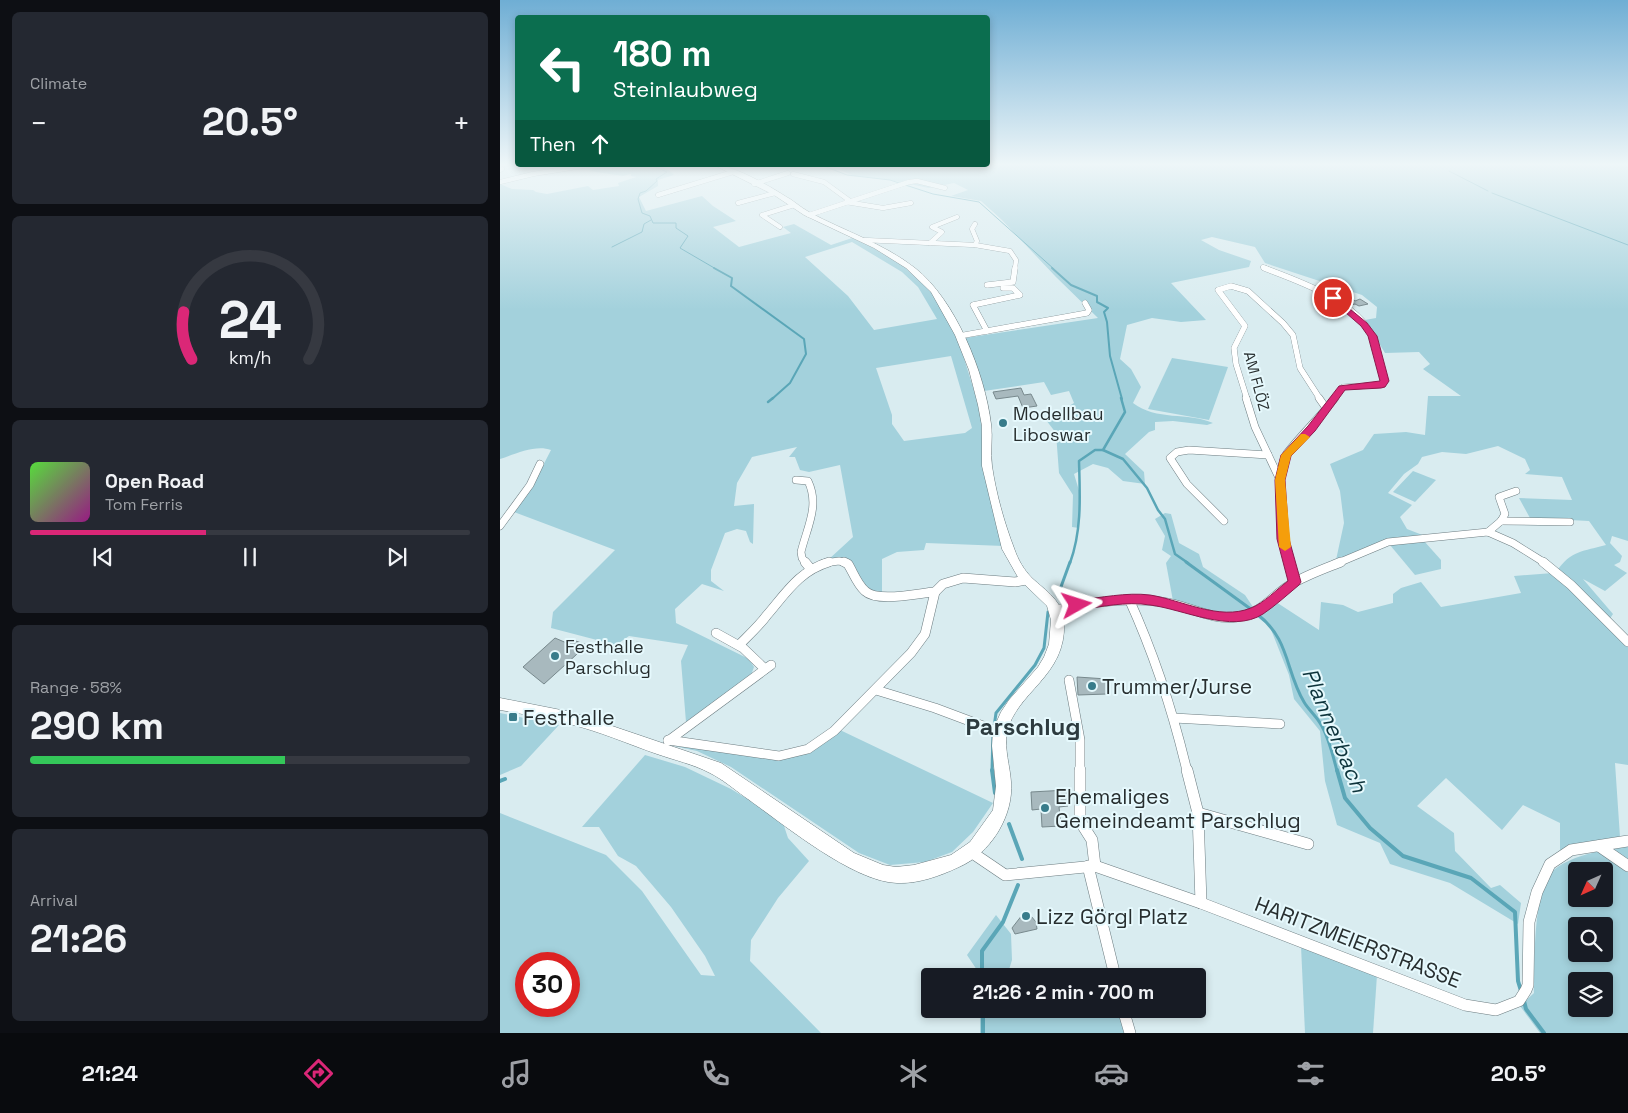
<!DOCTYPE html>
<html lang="en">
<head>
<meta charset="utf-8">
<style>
  :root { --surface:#171b24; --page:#242831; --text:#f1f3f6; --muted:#9ea1a6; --line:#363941; --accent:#db2777 }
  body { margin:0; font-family:"Space Grotesk",sans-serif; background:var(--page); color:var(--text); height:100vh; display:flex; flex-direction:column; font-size:19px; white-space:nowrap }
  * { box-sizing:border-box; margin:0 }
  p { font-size:16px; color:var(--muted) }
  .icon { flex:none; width:28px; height:28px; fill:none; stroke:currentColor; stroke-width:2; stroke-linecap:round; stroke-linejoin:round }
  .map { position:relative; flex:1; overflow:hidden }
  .details { display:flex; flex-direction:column; gap:12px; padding:12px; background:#0d0f14; width:500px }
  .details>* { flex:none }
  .top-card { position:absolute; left:15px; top:15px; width:475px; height:152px; border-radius:5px; box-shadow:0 2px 8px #0003; background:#0b6e4f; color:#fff; overflow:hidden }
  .needle { width:32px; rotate:225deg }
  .buttons { position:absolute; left:1068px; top:862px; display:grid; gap:10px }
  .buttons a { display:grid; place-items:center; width:45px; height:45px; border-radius:5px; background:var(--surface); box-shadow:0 2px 8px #0003; font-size:25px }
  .speed { position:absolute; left:15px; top:952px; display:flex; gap:10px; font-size:25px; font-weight:700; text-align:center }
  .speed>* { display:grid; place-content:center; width:65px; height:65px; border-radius:50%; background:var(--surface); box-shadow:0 2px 8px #0003; line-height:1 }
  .speed .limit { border:8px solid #d22; background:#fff; color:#111 }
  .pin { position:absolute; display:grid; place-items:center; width:42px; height:42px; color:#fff; margin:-21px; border:2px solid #fff; border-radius:50%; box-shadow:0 1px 5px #0007 }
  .me { position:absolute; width:55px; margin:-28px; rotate:84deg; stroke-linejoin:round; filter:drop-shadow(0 0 4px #0008) }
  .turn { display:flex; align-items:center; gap:18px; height:105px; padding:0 15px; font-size:22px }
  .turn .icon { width:65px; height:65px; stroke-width:2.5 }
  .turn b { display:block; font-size:35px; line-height:42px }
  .then { display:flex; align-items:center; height:48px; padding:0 15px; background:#0003; gap:10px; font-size:19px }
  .big { font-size:38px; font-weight:600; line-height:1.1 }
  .details .tile { flex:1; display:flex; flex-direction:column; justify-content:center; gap:8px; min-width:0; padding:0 18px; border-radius:8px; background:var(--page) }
  .details .dial { align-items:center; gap:0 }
  .dial svg { height:130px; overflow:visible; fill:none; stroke:var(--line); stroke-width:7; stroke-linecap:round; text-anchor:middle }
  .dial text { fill:var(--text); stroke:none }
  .song { display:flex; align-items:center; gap:15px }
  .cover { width:60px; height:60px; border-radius:8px; background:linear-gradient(135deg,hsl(110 70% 55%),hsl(310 70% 35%)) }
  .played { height:5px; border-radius:2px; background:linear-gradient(90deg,var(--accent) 40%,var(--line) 40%) }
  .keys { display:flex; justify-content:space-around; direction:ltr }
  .heat { display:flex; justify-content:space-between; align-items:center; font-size:28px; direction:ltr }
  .charge { height:8px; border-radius:4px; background:linear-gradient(90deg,#34c759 58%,var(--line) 0) }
  .trip { position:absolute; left:421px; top:968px; width:285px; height:50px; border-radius:5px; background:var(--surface); box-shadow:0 2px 8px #0003; font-weight:600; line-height:50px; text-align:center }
  .menu { display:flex; height:80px; justify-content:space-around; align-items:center; background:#090b0e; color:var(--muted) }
  .menu .icon { width:35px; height:35px }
  .menu .current { color:var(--accent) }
  .menu b { font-size:22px; color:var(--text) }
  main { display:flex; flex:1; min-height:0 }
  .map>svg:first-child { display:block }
  .green { fill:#a3d1dc; fill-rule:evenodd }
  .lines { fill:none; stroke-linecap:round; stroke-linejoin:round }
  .stream-far4 { stroke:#5aa6b7; stroke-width:1 }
  .stream-far3 { stroke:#5aa6b7; stroke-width:2 }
  .stream-far2 { stroke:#5aa6b7; stroke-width:2.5 }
  .stream-far1 { stroke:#5aa6b7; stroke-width:3 }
  .stream { stroke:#5aa6b7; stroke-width:4 }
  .building { fill:#a8b9be; stroke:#78898d }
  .street-far4-casing { stroke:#6c7c80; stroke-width:5 }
  .street-far3-casing { stroke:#6c7c80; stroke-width:6 }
  .street-far2-casing { stroke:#6c7c80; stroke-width:8 }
  .street-far1-casing { stroke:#6c7c80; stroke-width:10 }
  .street-casing { stroke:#6c7c80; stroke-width:12 }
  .secondary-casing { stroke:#6c7c80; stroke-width:1 }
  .street-far4 { stroke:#fff; stroke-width:4.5 }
  .street-far3 { stroke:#fff; stroke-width:5.5 }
  .street-far2 { stroke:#fff; stroke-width:7 }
  .street-far1 { stroke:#fff; stroke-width:9 }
  .street { stroke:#fff; stroke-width:11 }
  .secondary { fill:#fff; fill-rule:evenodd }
  .route { fill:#db2777; stroke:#8e194d }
  .slow { fill:#f59e0b }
  .poi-dot { fill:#387c8b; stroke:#e6f9fd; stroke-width:2 }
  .labels { text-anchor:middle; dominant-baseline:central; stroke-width:4; stroke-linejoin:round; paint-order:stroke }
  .far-street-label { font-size:15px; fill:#272e2f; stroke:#e6f9fd }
  .poi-label { font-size:18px; fill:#272e2f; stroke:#e6f9fd; text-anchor:start }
  .near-poi-label { font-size:21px; fill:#272e2f; stroke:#e6f9fd; text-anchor:start }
  .near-street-label { font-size:21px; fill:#272e2f; stroke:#e6f9fd }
  .near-water-label { font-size:22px; font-style:italic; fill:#0d333b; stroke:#e6f9fd }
  .near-quarter-label { font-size:24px; font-weight:bold; fill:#2d3b3f; stroke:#e6f9fd }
</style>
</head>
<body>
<main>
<section class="details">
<div class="tile"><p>Climate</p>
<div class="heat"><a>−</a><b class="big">20.5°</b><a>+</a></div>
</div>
<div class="tile dial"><svg viewBox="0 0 100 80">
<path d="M14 69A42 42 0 1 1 86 69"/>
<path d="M14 69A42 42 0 0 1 9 40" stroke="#db2777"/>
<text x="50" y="56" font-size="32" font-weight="700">24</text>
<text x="50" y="72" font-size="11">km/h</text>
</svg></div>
<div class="tile">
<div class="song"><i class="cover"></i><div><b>Open Road</b><p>Tom Ferris</p></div></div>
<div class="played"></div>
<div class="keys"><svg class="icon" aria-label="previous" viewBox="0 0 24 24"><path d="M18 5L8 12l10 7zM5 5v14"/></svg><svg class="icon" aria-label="pause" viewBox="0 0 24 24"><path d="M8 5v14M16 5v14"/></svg><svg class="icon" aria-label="next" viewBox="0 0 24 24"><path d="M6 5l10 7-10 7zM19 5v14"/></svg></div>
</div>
<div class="tile"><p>Range · 58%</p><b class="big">290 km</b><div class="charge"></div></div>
<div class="tile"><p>Arrival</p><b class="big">21:26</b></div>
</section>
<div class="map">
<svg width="1128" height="1033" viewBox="0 0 1128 1033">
  <rect width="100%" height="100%" fill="#d9ecf0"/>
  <g class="green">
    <path d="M106 165C127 165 160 158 174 175L158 180V186L139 197 146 211 202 196 213 206 236 221 213 227 239 247 291 233 283 227 294 224 331 245 355 237 402 265 420 279 428 286 448 318 462 352 481 413 483 464 504 546 426 543 424 550 397 552 382 559V595C365 591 361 579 354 566L328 560 353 537 340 465 309 472 300 470 295 457H289L297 447 252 457 237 483 234 506 254 504 253 544 250 542 246 531 237 529 225 533 211 570V581L224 591 202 584 175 609 176 623 249 659 254 667 251 675 186 722 181 661 188 645 129 636 116 645 51 628 53 612 115 550 14 512 33 485 51 450C36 444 15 454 0 459V184L12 189 33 190 36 192 47 194 88 186 93 190 119 186 118 183 136 177 131 176V174L123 176 89 171ZM352 242 402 272 418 287 437 319 374 330 348 296 305 257ZM451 356 472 428 465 433 404 441 392 424V415L376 368Z"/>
    <path d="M350 165H1128V541L1112 536 1110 543 1122 556 1120 562 1114 565 1127 573 1105 591 1083 579 1113 614 1109 620 1057 571C1070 551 1084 551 1106 545L1089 521 1030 518 1019 498 1072 500 1062 477 1025 474 1030 470 1025 459 998 446 966 454 942 452 922 457 918 464 904 474 888 493 912 505 900 517 907 529 925 536 886 539 836 560 844 523 840 491 830 464 863 450 874 434 906 432 925 435 928 396H961L923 369 930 364 919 352 885 353 865 320 876 318 877 307 862 295 765 263 755 247 712 237 701 240 719 250 751 261 749 267 671 283 706 320 681 322 652 318 627 325 620 359 631 369 641 387 633 403C656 421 688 412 713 423L707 425 673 421 655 422V430L649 432 625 454 644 472 645 484 623 481 608 468 593 464 574 474 581 497 579 528 572 527 573 495 559 473 556 433 546 420 574 403 569 391 551 395 544 382 484 391 465 338 598 318 556 277 502 220 481 201 451 196 468 190 454 183 429 188 385 179 354 176 338 169Z"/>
    <path d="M672 358 728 367 709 420 648 409Z"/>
    <path d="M913 471 936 480 915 502 893 492Z"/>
    <path d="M665 513 671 514 679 543 699 554 703 567 745 595 753 607C729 622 697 608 673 601L666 563 671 556 662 550 665 536 655 519Z"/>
    <path d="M924 541 941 560V569L915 575 890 545Z"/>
    <path d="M1053 573 1128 645V765L1115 763 1120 837 1060 851V823L1023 805 1002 830 946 778 917 806 954 833 955 851 991 888 1000 885 1021 903 1018 924 950 883 890 864 880 843 837 825 825 781 820 731 794 699 789 675 770 627 755 615 776 602 819 630 821 602 843 605 858 612 893 603V594L901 588 921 582 941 607 1021 593 1014 576Z"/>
    <path d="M0 713 59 725 21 766 0 775Z"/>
    <path d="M340 730 493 803 473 832 452 852 425 862 390 865 359 853 231 767 197 751 174 746 194 747 278 759Z"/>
    <path d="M145 755 185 767 231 789 282 820 288 838 309 861 278 898 251 940 250 961 321 1033H0V813L106 855 142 891 201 975 215 976 205 956 171 907 136 866 118 856 99 827H82ZM26 964H69V1006H26Z"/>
    <path d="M1128 846V1033H1040L1020 1006 1034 993C1035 966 1032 886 1055 869 1075 854 1104 850 1128 846ZM1076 871H1104V899H1076ZM1076 926H1104V954H1076ZM1076 981H1104V1009H1076Z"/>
    <path d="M496 915 511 934 512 960 507 976H479V973L467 955Z"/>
    <path d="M801 946 877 975 873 1033H805Z"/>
    <path d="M480 1009H567L568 1010 620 1009 624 1033H480Z"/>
  </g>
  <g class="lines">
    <g class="stream-far4">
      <path d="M151 165 167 172 156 179 157 181 146 191 140 193 138 199 142 213 150 216 153 223H176V228L188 236 180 248 216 269"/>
      <path d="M321 165 347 175 390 180 433 194 479 202 554 269"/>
      <path d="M949 171 988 191"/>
      <path d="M992 193 1128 245"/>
      <path d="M112 247 142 232 144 224 151 220"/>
    </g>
    <g class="stream-far3">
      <path d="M214 268 232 278 231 286 304 339 306 354 290 383 272 399"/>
      <path d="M552 268 571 285 597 296V302L608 308 604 312 607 322 610 356 622 399"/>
    </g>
    <g class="stream-far2">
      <path d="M268 402 273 398"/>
      <path d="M603 450 623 459 647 488 658 510 665 519 675 554 688 563"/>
      <path d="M570 563C582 530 580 496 579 461L595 450H603L625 412 621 398"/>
    </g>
    <g class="stream-far1">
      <path d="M686 562 752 610"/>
      <path d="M558 595 570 562"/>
      <path d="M757 614C790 639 785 670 804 702 808 709 816 716 820 723 829 737 833 756 837 771"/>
      <path d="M494 727 496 713 535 665 544 648 548 612"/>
      <path d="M492 771 493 733"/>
    </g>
    <g class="stream">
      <path d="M492 770 495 793"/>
      <path d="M837 770 845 798 870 828 903 856 971 878 1015 912 1018 981 1021 991"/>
      <path d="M0 781 5 779"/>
      <path d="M509 824 522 859"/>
      <path d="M482 976V951L503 922 518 885"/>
      <path d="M1024 1001 1026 1009 1044 1033"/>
      <path d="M483 1009V1033"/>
    </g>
  </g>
  <g class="building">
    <path d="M849 296 855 301 860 299 868 304 859 306 855 304 851 305 842 298Z"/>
    <path d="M521 388 524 395 531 394 537 406 523 408 518 396 496 399 493 392Z"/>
    <path d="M55 638 69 644 73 640 87 645 44 684 23 667Z"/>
    <path d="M577 677 607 679V694L578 695Z"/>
    <path d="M567 790 568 806 559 807 561 826 542 827 541 809 532 810 531 792Z"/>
    <path d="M526 910 536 922 537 929 515 934 512 928Z"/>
  </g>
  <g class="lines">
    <g class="street-far4-casing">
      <g id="street-far4">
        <path d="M0 168 2 169 0 170"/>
        <path d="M293 174 324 182 350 201"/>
        <path d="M0 182 33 174 89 165"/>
        <path d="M254 184 288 173"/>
        <path d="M158 195 233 172"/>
        <path d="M346 202 383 208 411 203"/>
        <path d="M238 203 275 193"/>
        <path d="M309 215 409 182 417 181 445 188"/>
        <path d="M475 224 472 229 477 241 475 245"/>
        <path d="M280 227 262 215 294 205"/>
        <path d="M364 240 475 245 510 251 516 260 515 269"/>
        <path d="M430 243 442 232 432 227 457 217"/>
        <path d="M763 267 768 269"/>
      </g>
    </g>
    <g class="street-far3-casing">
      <g id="street-far3">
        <path d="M764 268C798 281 857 301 872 336 878 350 880 367 884 381L881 385 843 387 834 399"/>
        <path d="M487 285 513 282 515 268"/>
        <path d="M487 331 473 305 520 295 513 288H503"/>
        <path d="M459 336 587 313 589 310 585 303"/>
        <path d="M747 399 736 364 734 348 745 326 718 290 731 286 748 291 783 323 793 335 800 368 820 399"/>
      </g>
    </g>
    <g class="street-far2-casing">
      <g id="street-far2">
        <path d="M746 398 755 427 780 480"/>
        <path d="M819 398 826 408"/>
        <path d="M296 480 308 481C320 506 307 527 301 552L302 558 306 563"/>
        <path d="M724 521 687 484 670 458 677 452 689 450 768 455"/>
        <path d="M1001 521 1070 522"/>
        <path d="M0 526 30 485 40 464"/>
        <path d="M988 532 1001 521 1005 514 999 497 1016 491"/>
        <path d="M324 563 339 561 347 563"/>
        <path d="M789 563C783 540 773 474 787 453 802 434 820 417 835 398"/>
        <path d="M838 563 888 542 988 532 1013 543 1045 563"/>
      </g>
    </g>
    <g class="street-far1-casing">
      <g id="street-far1">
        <path d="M305 562 310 568"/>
        <path d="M344 562 348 564C353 572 357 584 365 591 378 603 418 593 435 592"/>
        <path d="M789 562 794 582"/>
        <path d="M1043 562 1071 585 1128 642"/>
        <path d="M629 599C654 654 673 712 687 771"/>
        <path d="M556 610C591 602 627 597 662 602 687 605 712 621 737 617 766 612 772 594 795 582 809 574 826 568 841 562"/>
        <path d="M216 633 243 648 265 669"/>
        <path d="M240 644C249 635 259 626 267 615 286 593 299 571 329 562"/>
        <path d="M569 680 580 740V771"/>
        <path d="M376 690 435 708 499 732"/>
        <path d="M674 718 780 724"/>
        <path d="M168 740 279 756 308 749 334 731 411 653 425 634 435 592 443 584 463 578 515 582 526 580"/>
        <path d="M168 741 271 665"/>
      </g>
    </g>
    <g class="street-casing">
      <g id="street">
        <path d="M580 770V821L592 840 595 866"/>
        <path d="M687 770 698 813 701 903"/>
        <path d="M698 813 808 844"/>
        <path d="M1099 846 1128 866"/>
        <path d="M471 852 505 875 595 866 701 903 965 1005 996 1010 1019 1001 1026 990 1028 985 1029 922 1037 892 1050 864 1071 850 1128 841"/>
        <path d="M588 866 615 976"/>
        <path d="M623 1009 630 1033"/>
      </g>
    </g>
    <g class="secondary-casing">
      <path id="secondary" d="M214 165C233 165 268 185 285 196 293 200 300 207 309 212 344 231 383 243 415 268 455 299 485 373 491 424 493 438 490 452 492 466 496 493 504 522 514 548 518 560 524 570 532 578 546 591 563 601 564 622 567 677 515 692 507 733 504 749 510 766 511 782 514 816 490 854 459 867 440 876 418 884 397 883 353 882 282 823 245 797 234 789 222 779 210 773 193 764 174 760 157 754 128 744 99 731 69 724 47 718 23 714 0 710V698L71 712 221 763 354 853 383 865 396 867 414 865 451 855 470 842 493 810 496 786 492 746 493 730 501 712 509 700 538 667 544 657 549 644 551 620 547 606 519 579 502 549 482 466V426L478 405 469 370 455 335 431 292 406 268 374 248 304 215 274 195Z"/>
    </g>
    <use href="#street-far4" class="street-far4"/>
    <use href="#street-far3" class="street-far3"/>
    <use href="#street-far2" class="street-far2"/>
    <use href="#street-far1" class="street-far1"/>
    <use href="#street" class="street"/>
    <use href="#secondary" class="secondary"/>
  </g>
  <linearGradient id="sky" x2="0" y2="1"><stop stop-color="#6faed4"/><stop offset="0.53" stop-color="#eef6f8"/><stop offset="1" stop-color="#eef6f8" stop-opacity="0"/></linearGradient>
  <rect width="1128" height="310" fill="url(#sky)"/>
  <path class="route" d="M833 295 867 323 877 336 889 381 885 387 881 388 845 390 815 431 791 456 785 480 789 539 801 582 799 585C787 595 775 606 763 614 732 634 683 609 650 605 626 601 601 607 577 610L573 608 571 605 573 602 577 600C601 598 626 592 650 595 682 600 719 621 751 608 764 603 777 589 788 581L777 539 775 480 781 455 808 426 839 386 880 381 868 336 861 326 830 299 829 298Z"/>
  <path class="slow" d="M801 434H805L810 437 791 456 785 480 791 547 785 551 779 547 775 480 781 455Z"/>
  <g class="poi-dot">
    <circle cx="503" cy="423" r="5"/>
    <circle cx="55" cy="656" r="5"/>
    <circle cx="592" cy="686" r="5"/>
    <rect x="8" y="712" width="10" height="10" rx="2.5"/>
    <circle cx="545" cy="808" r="5"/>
    <circle cx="526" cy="916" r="5"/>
  </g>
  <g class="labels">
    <g class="far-street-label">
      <text transform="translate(757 381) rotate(75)">AM FLÖZ</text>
    </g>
    <g class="poi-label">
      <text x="513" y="413">Modellbau<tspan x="513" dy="21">Liboswar</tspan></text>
      <text x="65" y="646">Festhalle<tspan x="65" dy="21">Parschlug</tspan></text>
    </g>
    <g class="near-poi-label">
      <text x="602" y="686">Trummer/Jurse</text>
      <text x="23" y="717">Festhalle</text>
      <text x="555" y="796">Ehemaliges<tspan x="555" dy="24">Gemeindeamt Parschlug</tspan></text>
      <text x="536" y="916">Lizz Görgl Platz</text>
    </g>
    <g class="near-street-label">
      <text transform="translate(858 942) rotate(21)">HARITZMEIERSTRASSE</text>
    </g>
    <g class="near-water-label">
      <text transform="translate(835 730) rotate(67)">Plannerbach</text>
    </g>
    <g class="near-quarter-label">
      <text x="523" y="726">Parschlug</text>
    </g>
  </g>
</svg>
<div class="buttons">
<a><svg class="needle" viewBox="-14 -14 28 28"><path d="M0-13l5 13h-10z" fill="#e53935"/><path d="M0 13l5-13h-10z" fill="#9ea1a6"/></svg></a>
<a><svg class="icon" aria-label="search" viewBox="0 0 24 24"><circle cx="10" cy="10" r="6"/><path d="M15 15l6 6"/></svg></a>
<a><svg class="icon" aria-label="layers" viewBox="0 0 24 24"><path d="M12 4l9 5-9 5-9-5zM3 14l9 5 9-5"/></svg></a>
</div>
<div class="speed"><div class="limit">30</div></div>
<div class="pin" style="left:833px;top:298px;background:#d93025"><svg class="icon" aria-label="arrive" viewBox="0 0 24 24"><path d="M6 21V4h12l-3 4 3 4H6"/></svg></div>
<svg class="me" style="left:577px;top:605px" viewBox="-20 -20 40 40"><path d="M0-17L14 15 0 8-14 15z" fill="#db2777" stroke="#fff" stroke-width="4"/></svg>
<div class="trip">21:26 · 2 min · 700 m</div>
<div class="top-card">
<div class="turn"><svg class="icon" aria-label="left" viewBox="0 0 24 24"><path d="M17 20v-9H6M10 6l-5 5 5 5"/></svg><div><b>180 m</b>Steinlaubweg</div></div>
<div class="then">Then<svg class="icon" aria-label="ahead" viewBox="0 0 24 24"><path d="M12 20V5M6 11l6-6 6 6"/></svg></div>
</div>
</div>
</main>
<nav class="menu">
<b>21:24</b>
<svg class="icon current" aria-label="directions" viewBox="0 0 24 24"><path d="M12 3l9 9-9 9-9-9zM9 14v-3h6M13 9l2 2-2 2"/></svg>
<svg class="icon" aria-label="music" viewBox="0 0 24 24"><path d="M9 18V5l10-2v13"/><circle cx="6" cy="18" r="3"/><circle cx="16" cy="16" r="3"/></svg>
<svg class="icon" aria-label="phone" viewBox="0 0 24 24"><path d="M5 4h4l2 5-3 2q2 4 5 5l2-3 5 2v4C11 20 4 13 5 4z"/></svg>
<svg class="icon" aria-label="climate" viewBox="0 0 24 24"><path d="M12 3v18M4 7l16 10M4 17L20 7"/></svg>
<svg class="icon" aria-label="car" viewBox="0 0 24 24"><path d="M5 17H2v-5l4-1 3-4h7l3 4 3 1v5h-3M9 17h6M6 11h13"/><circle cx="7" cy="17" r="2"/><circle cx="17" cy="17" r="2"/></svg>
<svg class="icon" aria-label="filters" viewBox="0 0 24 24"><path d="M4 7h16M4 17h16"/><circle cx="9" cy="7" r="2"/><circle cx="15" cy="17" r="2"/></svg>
<b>20.5°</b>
</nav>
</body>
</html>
